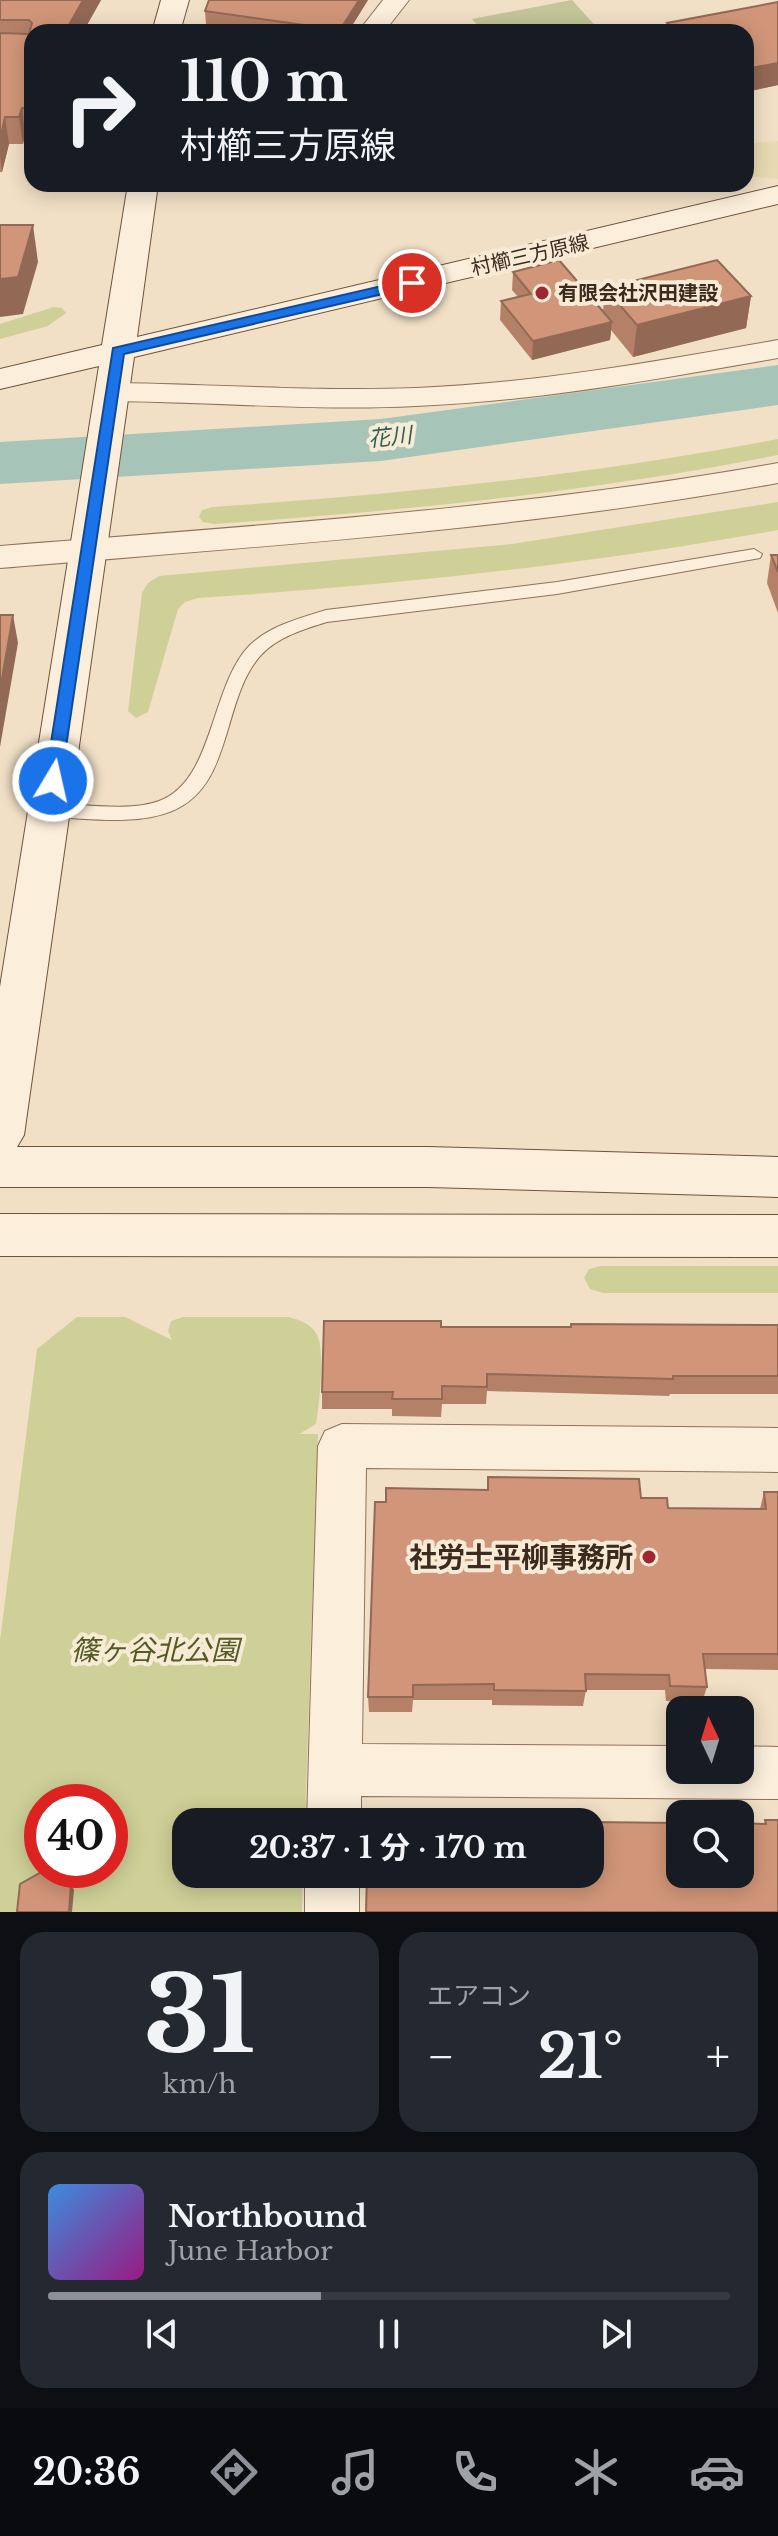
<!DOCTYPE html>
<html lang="ja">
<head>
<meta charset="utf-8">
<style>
  :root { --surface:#171b24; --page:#242831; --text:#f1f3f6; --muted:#9ea1a6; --line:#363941; --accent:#8c9099 }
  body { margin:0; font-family:"Libre Baskerville","Noto Sans JP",serif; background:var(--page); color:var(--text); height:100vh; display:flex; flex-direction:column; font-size:30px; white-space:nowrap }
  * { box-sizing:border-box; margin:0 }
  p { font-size:26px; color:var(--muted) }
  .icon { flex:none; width:44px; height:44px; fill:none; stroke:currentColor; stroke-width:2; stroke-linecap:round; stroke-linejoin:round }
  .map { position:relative; height:1912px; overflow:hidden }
  .drawer { display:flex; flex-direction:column; gap:20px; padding:20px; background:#0d0f14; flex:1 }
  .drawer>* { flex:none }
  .banner { position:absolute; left:24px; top:24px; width:730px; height:168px; border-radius:24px; box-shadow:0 4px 20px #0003; background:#171b24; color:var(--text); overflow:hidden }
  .needle { width:52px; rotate:356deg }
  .buttons { position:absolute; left:666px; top:1696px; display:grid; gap:16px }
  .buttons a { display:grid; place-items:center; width:88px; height:88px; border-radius:16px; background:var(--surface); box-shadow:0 4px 20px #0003; font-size:40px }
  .speed { position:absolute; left:24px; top:1784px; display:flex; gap:16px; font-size:40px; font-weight:700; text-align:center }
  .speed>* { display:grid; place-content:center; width:104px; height:104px; border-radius:50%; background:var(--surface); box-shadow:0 4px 20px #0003; line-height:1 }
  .speed .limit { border:12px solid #d22; background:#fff; color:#111 }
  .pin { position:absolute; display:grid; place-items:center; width:68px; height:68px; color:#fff; margin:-34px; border:4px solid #fff; border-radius:50%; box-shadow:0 2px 8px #0007 }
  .me { position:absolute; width:88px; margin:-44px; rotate:9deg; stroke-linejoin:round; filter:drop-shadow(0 0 6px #0008) }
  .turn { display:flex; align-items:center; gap:28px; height:168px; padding:0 24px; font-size:36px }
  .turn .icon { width:104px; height:104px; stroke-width:2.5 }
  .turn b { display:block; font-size:56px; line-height:68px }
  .big { font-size:60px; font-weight:700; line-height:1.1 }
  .drawer .tile { flex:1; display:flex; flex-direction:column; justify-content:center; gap:12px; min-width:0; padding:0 28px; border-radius:24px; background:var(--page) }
  .drawer .dial { align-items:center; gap:0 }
  .dial b { font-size:104px; line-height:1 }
  .song { display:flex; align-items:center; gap:24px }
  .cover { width:96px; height:96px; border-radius:12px; background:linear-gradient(135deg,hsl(210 70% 55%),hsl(310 70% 35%)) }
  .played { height:8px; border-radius:4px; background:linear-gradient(90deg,var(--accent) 40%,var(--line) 40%) }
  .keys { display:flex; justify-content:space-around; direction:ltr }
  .heat { display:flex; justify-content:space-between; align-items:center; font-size:44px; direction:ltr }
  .drawer .tiles { flex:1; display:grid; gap:20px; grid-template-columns:1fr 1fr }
  .tile:last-child { grid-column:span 2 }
  .trip { position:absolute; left:172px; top:1808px; width:432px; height:80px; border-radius:24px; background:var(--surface); box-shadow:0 4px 20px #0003; font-weight:700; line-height:80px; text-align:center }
  .tabs { display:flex; height:128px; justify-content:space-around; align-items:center; background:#090b0e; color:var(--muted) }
  .tabs .icon { width:56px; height:56px }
  .tabs .on { color:var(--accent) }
  .tabs b { font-size:36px; color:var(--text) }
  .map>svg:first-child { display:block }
  .farmland { fill:#e7dab2 }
  .green { fill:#cfd098; fill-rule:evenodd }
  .cemetery { fill:#c4c598 }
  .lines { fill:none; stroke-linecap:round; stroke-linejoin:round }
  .river { fill:#a7c4b9; fill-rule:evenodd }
  .lane-casing { stroke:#8e715a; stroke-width:2 }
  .street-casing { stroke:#8e715a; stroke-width:2 }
  .secondary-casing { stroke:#70523d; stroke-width:2 }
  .lane { fill:#fbeeda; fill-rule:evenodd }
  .street { fill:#fbeeda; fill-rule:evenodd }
  .secondary { fill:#fbeeda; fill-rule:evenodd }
  .wall { fill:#b48168 }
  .shaded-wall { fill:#926955 }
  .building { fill:#d19679; stroke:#926955; stroke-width:2 }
  .route { fill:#1a73e8; stroke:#114b97; stroke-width:2 }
  .poi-dot { fill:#a12633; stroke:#f8ebd6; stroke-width:3 }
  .labels { text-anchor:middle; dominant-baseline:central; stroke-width:8; stroke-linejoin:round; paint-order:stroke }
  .far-street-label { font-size:20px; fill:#3d2a1f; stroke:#f8ebd6 }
  .far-poi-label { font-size:20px; font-weight:bold; fill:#3d2a1f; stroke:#f8ebd6; text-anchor:start }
  .far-water-label { font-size:22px; font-style:italic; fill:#2d5e56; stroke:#f8ebd6 }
  .near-poi-label { font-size:28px; font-weight:bold; fill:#3d2a1f; stroke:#f8ebd6; text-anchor:end }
  .near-park-label { font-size:28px; font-style:italic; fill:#525b24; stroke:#f8ebd6 }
</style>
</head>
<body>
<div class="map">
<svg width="778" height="1912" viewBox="0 0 778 1912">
  <rect width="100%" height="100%" fill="#f1e0c6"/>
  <path class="farmland" d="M778 141V179L746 176V144Z"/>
  <g class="green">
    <path d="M54 307 62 308 66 313 48 326 0 339V324Z"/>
    <path d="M778 439V455C591 492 403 511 214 524L203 522 199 517 202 510 213 507C403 494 591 475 778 439Z"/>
    <path d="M778 502V530C586 565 393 585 198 598L185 602 178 609 148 712 136 718 128 711 142 593 148 583 159 576 512 544Z"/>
    <path d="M601 1266H778V1293H603L590 1289 584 1278 589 1269Z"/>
    <path d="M77 1317H125L172 1340 168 1331 171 1321 183 1317H288C299 1320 310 1323 316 1333 326 1347 319 1407 316 1424L299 1434H318L305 1822H186V1874H303L302 1912H0V1641L37 1349ZM42 1802H110V1870H42Z"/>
  </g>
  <path class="cemetery" d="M572 0 601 32H483L472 19Z"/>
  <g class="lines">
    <path class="river" d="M778 365V405L381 461 0 484V442L381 419Z"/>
    <g class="lane-casing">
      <path id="lane" d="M754 549 762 554 760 558 557 594 327 622C304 629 278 637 261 655 221 699 234 786 172 811 135 826 88 818 49 817L40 810 49 803C80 804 130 812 159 801 214 781 210 687 249 646 269 626 300 618 326 610L557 582Z"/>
    </g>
    <g class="street-casing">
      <g id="street">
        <path d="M383 0H409L384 32H358Z"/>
        <path d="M778 340V358C658 379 538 401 416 406 315 411 213 402 112 401L101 399 96 392 101 385 112 383C213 384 315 392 416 388 538 383 658 361 778 340Z"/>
        <path d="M778 463V483C520 530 260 546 0 568V546C260 525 520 509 778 463Z"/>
        <path d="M342 1424 778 1428V1472L366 1468 362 1744 680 1746V1770H740V1746L778 1747V1799L361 1796V1822H307L318 1446 325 1431Z"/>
        <rect x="305" y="1874" width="54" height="38"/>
      </g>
    </g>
    <g class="secondary-casing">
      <g id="secondary">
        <path d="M161 0H189L180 32H152Z"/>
        <path d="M128 184H158L137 337 778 186V204L134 357 24 1135 17 1147H428L778 1157V1197L428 1187H0V987L99 366 0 389V369L102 345Z"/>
        <path d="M0 1214 778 1215V1257L0 1256Z"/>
      </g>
    </g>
    <use href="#lane" class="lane"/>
    <use href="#street" class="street"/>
    <use href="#secondary" class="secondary"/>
  </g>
  <g class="wall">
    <path d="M0 0H101L83 32H32V127L30 134H25L23 144H9L2 172H0Z"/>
    <path d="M209 0H368L348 32H254L206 25 205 11Z"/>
    <path d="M778 2V85L746 92V32H666L667 23Z"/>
    <path d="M513 272 603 311 605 288 751 296 746 328 633 357 611 330 610 340 532 360 500 320 501 301 518 297 512 290Z"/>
    <path d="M771 555H778V613L767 583Z"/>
    <path d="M778 1325V1394H670L669 1396 487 1391 486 1404H442L441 1417 392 1416V1409H322V1392L441 1327H571Z"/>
    <path d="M488 1477 641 1498 668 1508 760 1509 764 1492H778V1670L705 1669 707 1687 702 1702 666 1701 665 1690H586L583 1706 492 1705V1700H413L412 1712H369L368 1697 386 1502 487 1490Z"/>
  </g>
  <g class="shaded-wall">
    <path d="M83 0H101L83 32H65Z"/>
    <path d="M359 0H368L348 32H340V30Z"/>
    <path d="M778 63V85L746 92V69Z"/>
    <path d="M32 85V127L30 134 27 108Z"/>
    <path d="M22 108 25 134 23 144 19 117Z"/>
    <path d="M5 117 9 144 2 172 0 155V139Z"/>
    <path d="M33 225 38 262 23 314 0 317V279Z"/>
    <path d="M751 296 746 328 633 357 637 325Z"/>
    <path d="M612 322 610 340 532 360 533 341Z"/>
    <path d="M13 615 18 643 0 747V690Z"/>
    <path d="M71 1883 74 1890 72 1912H69Z"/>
  </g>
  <g class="building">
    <path d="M0 0H83L65 32H32V85L27 108H22L19 117H5L0 139V33L29 34 32 23 29 20H0Z"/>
    <path d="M209 0H359L340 30 205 11Z"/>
    <path d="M778 2V63L746 69V32H675L667 23Z"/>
    <path d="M0 225H33L18 277 0 279Z"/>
    <path d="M559 260 612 322 533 341 501 301 531 294 513 272Z"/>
    <path d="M717 260 751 296 637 325 605 288Z"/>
    <path d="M771 555H778V572Z"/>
    <path d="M0 615H13L0 690Z"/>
    <path d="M324 1321H441V1327H571V1324L778 1325V1376H673V1379L487 1374V1387L442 1386V1399H392L393 1392H322Z"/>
    <path d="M488 1477 639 1479 641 1498H667L668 1508 766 1509 764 1492H778V1654H703L707 1687 670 1686 669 1675 585 1674 586 1691 494 1690V1684L413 1685V1697H368L375 1502H386V1488L488 1490Z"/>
    <path d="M367 1820 582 1822H367Z"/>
    <path d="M765 1820H778V1912H366L367 1874H590V1822L680 1823V1874H740V1823L766 1824Z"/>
    <path d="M45 1870H50L71 1883 69 1912H17L20 1884Z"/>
  </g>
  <path class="route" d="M412 279 419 283 417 286 124 354 61 781 59 785H47L45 781 113 348Z"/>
  <g class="poi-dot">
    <circle cx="542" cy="293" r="8"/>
    <circle cx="649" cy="1557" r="8"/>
  </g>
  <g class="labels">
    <g class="far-street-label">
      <text transform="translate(530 255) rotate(-13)">村櫛三方原線</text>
    </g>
    <g class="far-poi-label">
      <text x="558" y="293">有限会社沢田建設</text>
    </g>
    <g class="far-water-label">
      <text transform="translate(390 437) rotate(-6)">花川</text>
    </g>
    <g class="near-poi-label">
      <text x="633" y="1557">社労士平柳事務所</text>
    </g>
    <g class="near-park-label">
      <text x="155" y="1650">篠ヶ谷北公園</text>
    </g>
  </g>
</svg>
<div class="buttons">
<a><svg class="needle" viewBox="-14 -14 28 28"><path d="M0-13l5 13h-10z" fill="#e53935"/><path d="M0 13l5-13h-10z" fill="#9ea1a6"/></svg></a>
<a><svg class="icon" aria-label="search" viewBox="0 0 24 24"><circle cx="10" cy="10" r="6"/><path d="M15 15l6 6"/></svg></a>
</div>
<div class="speed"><div class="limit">40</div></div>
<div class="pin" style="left:412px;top:283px;background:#d93025"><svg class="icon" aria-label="arrive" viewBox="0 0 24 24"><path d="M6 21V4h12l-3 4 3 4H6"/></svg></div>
<svg class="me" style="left:53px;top:781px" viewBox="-20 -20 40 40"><circle r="17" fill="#1a73e8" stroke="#fff" stroke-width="3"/><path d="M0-11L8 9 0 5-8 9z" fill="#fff"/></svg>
<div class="trip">20:37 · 1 分 · 170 m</div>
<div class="banner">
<div class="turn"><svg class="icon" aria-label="right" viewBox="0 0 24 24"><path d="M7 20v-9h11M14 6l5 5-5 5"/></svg><div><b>110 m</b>村櫛三方原線</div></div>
</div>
</div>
<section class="drawer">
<div class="tiles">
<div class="tile dial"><b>31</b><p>km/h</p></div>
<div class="tile"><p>エアコン</p>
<div class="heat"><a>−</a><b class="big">21°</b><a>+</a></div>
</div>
<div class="tile">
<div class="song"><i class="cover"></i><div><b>Northbound</b><p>June Harbor</p></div></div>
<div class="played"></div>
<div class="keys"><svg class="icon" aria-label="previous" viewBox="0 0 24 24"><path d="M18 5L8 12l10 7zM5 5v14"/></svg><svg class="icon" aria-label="pause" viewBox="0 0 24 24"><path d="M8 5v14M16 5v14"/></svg><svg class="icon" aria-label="next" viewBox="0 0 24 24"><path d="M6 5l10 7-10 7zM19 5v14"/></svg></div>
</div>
</div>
</section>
<nav class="tabs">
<b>20:36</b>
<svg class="icon on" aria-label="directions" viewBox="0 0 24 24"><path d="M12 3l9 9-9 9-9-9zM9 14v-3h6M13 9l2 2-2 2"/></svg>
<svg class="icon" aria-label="music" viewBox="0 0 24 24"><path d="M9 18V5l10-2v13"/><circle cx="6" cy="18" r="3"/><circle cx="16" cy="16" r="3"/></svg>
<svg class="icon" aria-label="phone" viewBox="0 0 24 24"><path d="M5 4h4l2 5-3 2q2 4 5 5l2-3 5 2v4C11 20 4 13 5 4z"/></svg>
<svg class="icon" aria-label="climate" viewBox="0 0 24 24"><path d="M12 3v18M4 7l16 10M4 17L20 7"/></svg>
<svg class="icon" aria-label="car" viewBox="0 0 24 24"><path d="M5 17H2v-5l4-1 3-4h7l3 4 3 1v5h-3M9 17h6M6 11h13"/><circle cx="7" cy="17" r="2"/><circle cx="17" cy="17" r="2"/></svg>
</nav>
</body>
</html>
